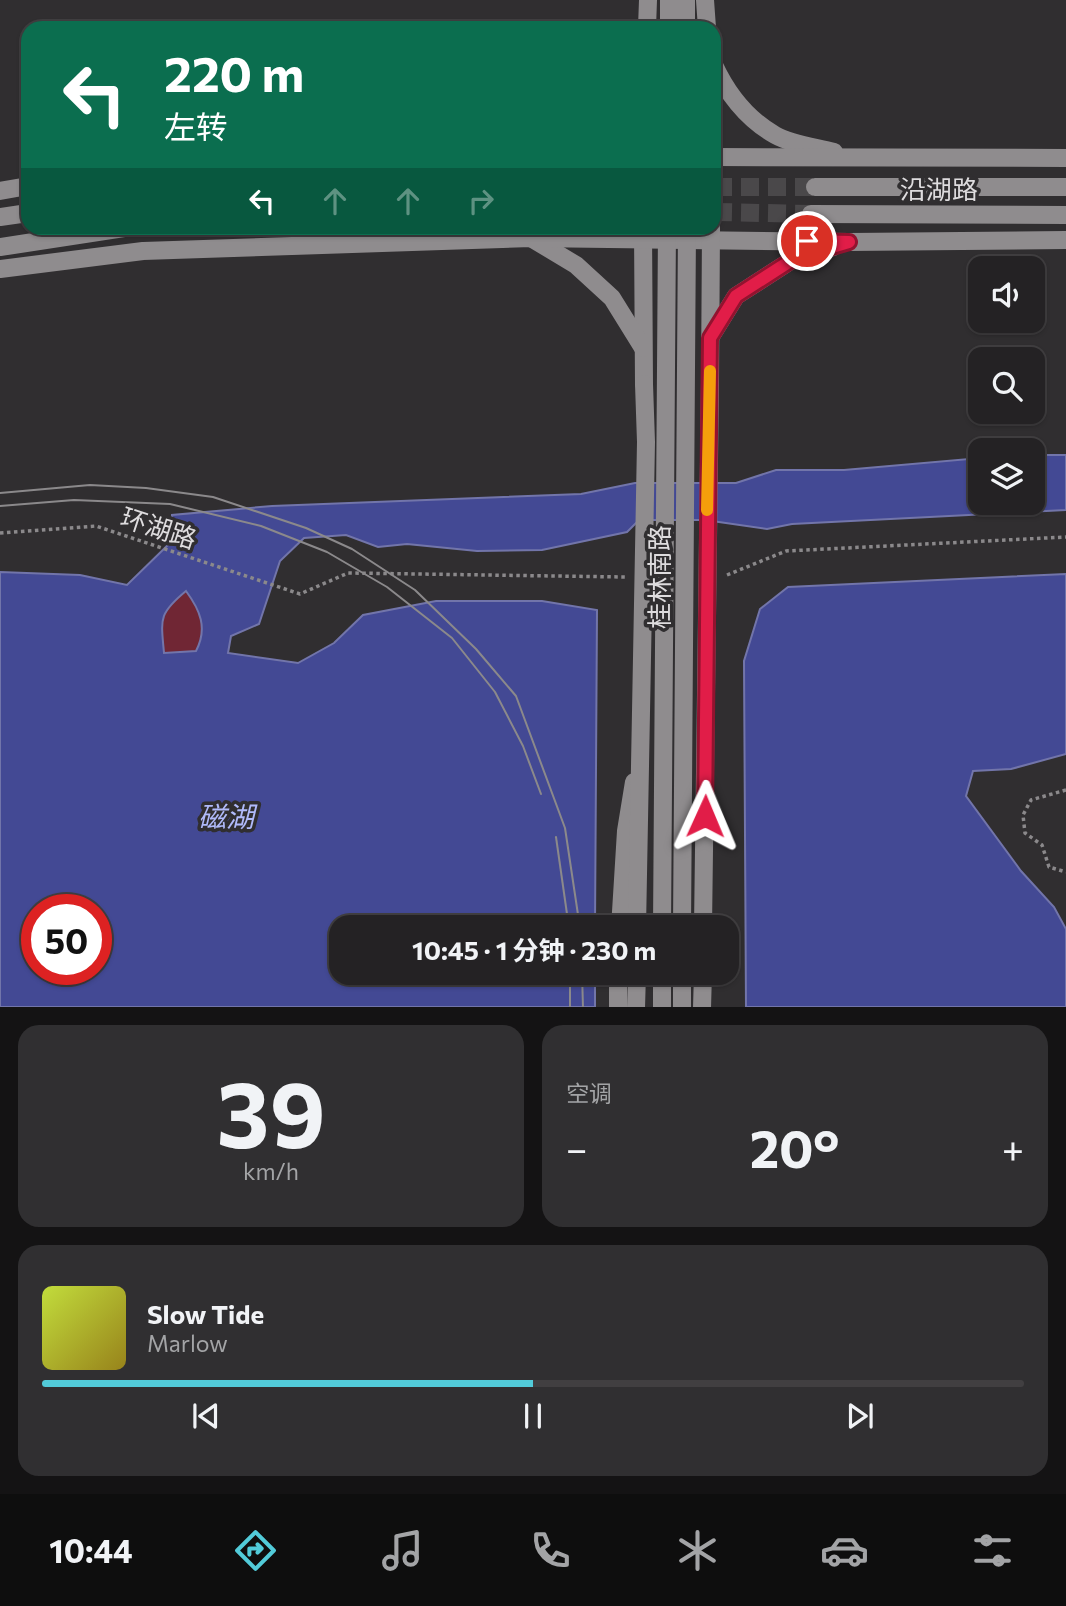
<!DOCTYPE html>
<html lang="zh">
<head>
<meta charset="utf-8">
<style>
  :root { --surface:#242224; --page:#302f31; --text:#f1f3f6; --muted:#a3a4a6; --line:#413f41; --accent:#52cbd9 }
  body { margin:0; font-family:Commissioner,"Noto Sans SC",sans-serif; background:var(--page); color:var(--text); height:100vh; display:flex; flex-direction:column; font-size:26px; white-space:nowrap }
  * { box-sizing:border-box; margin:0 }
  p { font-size:23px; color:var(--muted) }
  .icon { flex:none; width:38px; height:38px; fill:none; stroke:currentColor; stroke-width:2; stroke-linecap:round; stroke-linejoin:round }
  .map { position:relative; height:1007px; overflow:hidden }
  .sheet { display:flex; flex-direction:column; gap:18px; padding:18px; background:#141314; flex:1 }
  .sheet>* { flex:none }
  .hud { position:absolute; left:21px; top:21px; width:700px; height:214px; border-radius:21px; box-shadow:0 2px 5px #0004,0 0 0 2px var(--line); background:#0b6e4f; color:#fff; overflow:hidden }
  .fabs { position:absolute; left:968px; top:256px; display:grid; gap:14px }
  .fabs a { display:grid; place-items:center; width:77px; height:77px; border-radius:14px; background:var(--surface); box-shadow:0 2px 5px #0004,0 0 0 2px var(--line); font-size:35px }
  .speed { position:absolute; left:21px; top:894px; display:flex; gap:14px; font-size:35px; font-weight:700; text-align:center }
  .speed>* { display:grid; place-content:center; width:91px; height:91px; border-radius:50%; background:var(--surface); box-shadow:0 2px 5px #0004,0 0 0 2px var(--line); line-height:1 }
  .speed .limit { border:10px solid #d22; background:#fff; color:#111 }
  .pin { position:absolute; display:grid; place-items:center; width:60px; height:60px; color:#fff; margin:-30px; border:4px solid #fff; border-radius:50%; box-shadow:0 2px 7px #0007 }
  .me { position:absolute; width:77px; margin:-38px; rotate:1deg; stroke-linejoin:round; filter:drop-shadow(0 0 5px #0008) }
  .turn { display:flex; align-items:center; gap:24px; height:147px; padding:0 28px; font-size:32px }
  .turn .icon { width:91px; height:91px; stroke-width:2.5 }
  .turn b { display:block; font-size:49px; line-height:60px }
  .lanes { display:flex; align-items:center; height:66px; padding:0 28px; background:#0003; justify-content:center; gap:35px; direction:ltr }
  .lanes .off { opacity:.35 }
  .big { font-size:52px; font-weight:700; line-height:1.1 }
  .sheet .widget { flex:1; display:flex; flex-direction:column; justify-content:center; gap:10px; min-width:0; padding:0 24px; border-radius:21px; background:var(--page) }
  .sheet .dial { align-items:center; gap:0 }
  .dial b { font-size:91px; line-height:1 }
  .song { display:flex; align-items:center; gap:21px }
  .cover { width:84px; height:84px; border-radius:10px; background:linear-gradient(135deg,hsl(70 70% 55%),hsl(50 70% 35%)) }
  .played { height:7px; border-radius:4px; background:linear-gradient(90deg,var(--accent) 50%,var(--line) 50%) }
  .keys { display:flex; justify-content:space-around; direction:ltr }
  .heat { display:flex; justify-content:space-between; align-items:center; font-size:38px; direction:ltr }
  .sheet .tiles { flex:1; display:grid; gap:18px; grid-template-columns:1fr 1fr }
  .widget:last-child { grid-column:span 2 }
  .trip { position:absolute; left:329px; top:915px; width:410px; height:70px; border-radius:21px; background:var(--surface); box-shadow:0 2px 5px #0004,0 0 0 2px var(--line); font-weight:700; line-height:70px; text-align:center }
  .menu { display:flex; height:112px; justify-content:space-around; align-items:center; background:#0e0e0e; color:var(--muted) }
  .menu .icon { width:49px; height:49px }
  .menu .on { color:var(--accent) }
  .menu b { font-size:32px; color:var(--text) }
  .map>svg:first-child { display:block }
  .green { fill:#702634 }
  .water { fill:#434994; stroke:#7275aa; stroke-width:2; fill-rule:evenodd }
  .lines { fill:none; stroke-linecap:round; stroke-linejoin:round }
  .major-tunnel { stroke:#4a484a; stroke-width:18; stroke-dasharray:18 9; stroke-linecap:butt }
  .path { stroke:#8b898b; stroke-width:3.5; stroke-dasharray:3.5 3.5; stroke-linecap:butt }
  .major { stroke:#8f8c8e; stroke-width:18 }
  .tram { stroke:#8b898b; stroke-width:2 }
  .major-bridge { stroke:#8f8c8e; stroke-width:18 }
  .route-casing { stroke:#92132f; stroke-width:18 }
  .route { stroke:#e11d48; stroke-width:12 }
  .slow { stroke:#f59e0b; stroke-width:12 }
  .labels { text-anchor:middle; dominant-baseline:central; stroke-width:7; stroke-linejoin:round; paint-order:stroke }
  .street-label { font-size:26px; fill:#dedcde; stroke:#302e30 }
  .water-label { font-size:28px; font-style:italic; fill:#b0bafa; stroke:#302e30 }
</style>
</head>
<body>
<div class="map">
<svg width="1066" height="1008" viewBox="0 0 1066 1008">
  <rect width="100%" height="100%" fill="#302e30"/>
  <path class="green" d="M186 591C200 610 208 628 196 651L163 653C161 619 158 614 186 591Z"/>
  <g class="water">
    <path d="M1033 455H1066V510L792 524 767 529 705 520H639L627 532 542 550 477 551 407 544 378 547 346 535 304 538 280 561 259 624 231 636 228 653 298 663 334 643 363 615 436 601H542L597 610 595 927 341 928V973H595V1007H0V572L80 575 127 585 173 540 172 515 272 506 581 494 635 483H736L776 470H844L980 458V502H1032ZM186 591C200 610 208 628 196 651L164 653C161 619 158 614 186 591ZM37 910H96V970H37Z"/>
    <path d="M1066 574V754L1011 769 973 771 966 796 1021 871 1054 907 1066 929V1007H746L744 661 760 609 788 587Z"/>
  </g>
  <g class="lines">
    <g class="major-tunnel">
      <path d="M714 187H815"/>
      <path d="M714 212 811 214"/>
    </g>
    <g class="path">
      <path d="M0 533 96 526 300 594 348 573 625 577"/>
      <path d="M727 575 786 551 1066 537"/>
      <path d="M1066 790 1031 800 1023 815 1025 833 1042 845 1049 867 1066 872"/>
    </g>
    <g class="major">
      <path d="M686 0V28"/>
      <path d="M705 0 707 28"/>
      <path d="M647 28 648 0"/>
      <path d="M669 28V0"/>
      <path d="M714 65C727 93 747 119 775 135 791 144 815 147 834 152"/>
      <path d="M714 157 1066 158"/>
      <path d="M815 187H1066"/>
      <path d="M0 191 28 186"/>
      <path d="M811 214 1066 215"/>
      <path d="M0 217 28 213"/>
      <path d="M643 228 644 384"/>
      <path d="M531 238 576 265 612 298 643 348"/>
      <path d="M0 247 124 228"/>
      <path d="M0 269 143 251 531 238 849 242 1066 240"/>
      <path d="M710 338 736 296 795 258 833 247"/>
      <path d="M710 383 711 228"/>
      <path d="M620 928 626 831 634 782"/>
      <path d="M618 973V1008"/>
      <path d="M636 1008 637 973"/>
      <path d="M662 1008V973"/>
      <path d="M682 1008V973"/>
      <path d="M702 1008 703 973"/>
    </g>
    <g class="tram">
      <path d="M0 493 90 485 146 488 213 497 306 528 352 549 415 590 476 649 516 696 565 828 580 928"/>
      <path d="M0 506 74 500 170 504 261 526 327 552 387 587 452 638 495 692 523 746 541 794"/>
      <path d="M556 837 569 928"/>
      <path d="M570 973V1008"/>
      <path d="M582 973 583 1008"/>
    </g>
    <g class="major-bridge">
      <path d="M637 928 646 442 644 384"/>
      <path d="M662 928 667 228"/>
      <path d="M682 928 687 228"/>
      <path d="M703 928 710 383"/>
    </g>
  </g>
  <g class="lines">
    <g class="route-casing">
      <path id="route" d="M705 816 710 338 736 296 795 258 849 242 807 241"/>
    </g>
    <use href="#route" class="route"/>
    <path class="slow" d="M707 510 710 371"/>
  </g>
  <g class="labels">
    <g class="street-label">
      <text x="939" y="188">沿湖路</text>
      <text transform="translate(159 527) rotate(18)">环湖路</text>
      <text transform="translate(658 577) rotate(-90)">桂林南路</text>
    </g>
    <g class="water-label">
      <text x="226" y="816">磁湖</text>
    </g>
  </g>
</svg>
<div class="fabs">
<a><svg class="icon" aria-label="sound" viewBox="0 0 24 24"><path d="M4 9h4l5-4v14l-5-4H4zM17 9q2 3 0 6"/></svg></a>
<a><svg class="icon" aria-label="search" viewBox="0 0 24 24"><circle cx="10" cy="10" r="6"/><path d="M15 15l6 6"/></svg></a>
<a><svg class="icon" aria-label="layers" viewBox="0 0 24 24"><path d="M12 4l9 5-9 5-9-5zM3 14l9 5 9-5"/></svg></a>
</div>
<div class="speed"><div class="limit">50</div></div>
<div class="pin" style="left:807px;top:241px;background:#d93025"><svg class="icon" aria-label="arrive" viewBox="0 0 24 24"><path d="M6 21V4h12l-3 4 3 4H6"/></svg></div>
<svg class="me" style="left:705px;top:816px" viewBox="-20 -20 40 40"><path d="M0-17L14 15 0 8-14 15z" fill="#e11d48" stroke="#fff" stroke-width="4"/></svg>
<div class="trip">10:45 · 1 分钟 · 230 m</div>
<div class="hud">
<div class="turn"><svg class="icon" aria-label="left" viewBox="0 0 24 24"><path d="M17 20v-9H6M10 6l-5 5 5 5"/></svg><div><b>220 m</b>左转</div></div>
<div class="lanes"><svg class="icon" aria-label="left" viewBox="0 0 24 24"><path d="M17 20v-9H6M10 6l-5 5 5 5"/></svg><svg class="icon off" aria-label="ahead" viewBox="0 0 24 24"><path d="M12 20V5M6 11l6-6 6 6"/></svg><svg class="icon off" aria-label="ahead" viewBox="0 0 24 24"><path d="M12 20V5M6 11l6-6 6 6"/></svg><svg class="icon off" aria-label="right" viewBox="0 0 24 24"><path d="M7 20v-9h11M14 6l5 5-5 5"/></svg></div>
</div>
</div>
<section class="sheet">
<div class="tiles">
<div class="widget dial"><b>39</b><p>km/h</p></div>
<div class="widget"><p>空调</p>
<div class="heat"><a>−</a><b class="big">20°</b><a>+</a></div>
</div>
<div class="widget">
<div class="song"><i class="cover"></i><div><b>Slow Tide</b><p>Marlow</p></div></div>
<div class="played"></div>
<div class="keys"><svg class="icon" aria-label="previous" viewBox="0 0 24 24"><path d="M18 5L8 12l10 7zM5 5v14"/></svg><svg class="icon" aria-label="pause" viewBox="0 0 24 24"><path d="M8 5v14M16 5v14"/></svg><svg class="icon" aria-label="next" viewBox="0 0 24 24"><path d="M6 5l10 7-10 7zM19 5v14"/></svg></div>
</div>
</div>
</section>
<nav class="menu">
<b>10:44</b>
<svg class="icon on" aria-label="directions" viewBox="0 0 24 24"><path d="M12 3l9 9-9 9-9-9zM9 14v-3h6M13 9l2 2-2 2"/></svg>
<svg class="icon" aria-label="music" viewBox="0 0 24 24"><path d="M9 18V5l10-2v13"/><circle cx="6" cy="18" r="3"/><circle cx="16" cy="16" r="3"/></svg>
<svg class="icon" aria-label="phone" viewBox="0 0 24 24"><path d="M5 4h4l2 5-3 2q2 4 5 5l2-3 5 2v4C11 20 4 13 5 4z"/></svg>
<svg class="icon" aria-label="climate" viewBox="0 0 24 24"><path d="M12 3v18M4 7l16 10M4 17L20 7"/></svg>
<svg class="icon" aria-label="car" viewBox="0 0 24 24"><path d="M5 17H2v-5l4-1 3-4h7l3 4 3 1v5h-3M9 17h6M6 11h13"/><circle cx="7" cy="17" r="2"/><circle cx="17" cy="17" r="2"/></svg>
<svg class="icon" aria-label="filters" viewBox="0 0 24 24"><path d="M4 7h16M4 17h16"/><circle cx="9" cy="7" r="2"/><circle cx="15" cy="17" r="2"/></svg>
</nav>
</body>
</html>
